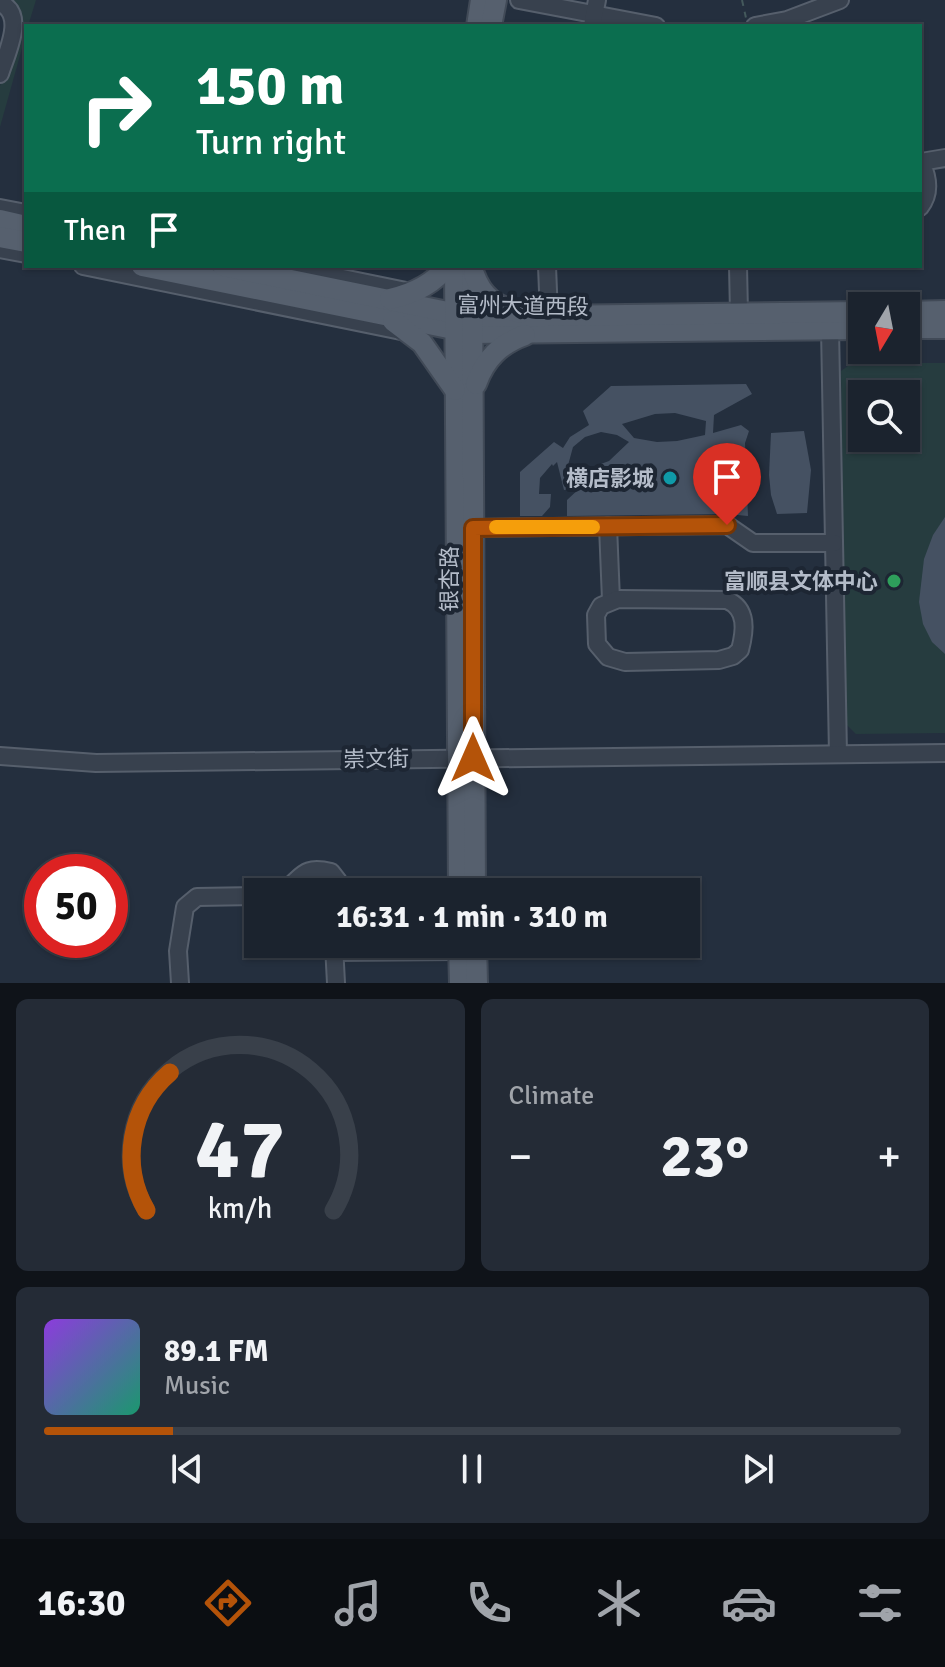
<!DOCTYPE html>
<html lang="en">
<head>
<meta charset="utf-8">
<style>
  :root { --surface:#1b232e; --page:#242b36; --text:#f1f3f6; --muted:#a0a4aa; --line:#39404a; --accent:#b45309 }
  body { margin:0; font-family:Signika,"Noto Sans SC",sans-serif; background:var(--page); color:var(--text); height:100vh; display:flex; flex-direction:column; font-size:30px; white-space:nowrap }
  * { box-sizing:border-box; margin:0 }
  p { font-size:26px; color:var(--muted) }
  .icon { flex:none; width:44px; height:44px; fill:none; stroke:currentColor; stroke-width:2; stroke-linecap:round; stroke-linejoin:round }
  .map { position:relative; height:983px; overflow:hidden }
  .sheet { display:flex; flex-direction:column; gap:16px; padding:16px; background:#0f1319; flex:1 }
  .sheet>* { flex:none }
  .top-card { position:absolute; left:24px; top:24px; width:898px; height:244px; border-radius:0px; box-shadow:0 2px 6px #0004,0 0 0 2px var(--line); background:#0b6e4f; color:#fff; overflow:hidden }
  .needle { width:52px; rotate:190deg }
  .controls { position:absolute; left:848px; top:292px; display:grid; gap:16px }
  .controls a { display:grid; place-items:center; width:72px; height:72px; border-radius:0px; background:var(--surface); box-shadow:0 2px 6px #0004,0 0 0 2px var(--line); font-size:40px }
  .speed { position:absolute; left:24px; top:854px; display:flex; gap:16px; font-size:40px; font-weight:700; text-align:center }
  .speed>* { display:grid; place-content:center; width:104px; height:104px; border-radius:50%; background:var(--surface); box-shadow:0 2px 6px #0004,0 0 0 2px var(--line); line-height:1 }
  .speed .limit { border:12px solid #d22; background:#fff; color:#111 }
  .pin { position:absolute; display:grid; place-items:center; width:68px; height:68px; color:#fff; margin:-82px -34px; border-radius:50% 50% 50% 0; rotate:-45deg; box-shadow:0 0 8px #0007 }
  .pin .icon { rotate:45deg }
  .me { position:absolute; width:88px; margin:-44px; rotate:0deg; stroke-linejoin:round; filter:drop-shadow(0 0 6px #0008) }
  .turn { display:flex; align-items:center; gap:28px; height:168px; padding:0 40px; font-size:36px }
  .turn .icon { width:104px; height:104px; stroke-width:2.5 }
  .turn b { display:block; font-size:56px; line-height:68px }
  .then { display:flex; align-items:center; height:76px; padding:0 40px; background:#0003; gap:16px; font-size:30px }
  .big { font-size:60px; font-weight:700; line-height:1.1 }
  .sheet .card { flex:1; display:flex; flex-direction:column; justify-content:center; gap:12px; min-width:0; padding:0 28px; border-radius:12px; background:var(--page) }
  .sheet .dial { align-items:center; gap:0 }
  .dial svg { height:208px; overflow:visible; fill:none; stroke:var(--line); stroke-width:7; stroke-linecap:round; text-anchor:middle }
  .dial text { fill:var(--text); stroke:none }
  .song { display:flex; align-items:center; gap:24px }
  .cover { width:96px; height:96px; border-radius:12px; background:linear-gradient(135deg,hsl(270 70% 55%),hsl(160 70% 35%)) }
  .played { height:8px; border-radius:4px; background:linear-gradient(90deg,var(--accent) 15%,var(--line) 15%) }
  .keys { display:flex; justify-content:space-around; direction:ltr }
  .heat { display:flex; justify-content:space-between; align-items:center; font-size:44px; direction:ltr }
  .sheet .tiles { flex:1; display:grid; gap:16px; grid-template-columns:1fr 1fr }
  .card:last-child { grid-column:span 2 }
  .trip { position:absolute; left:244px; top:878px; width:456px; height:80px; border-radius:0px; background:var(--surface); box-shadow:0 2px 6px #0004,0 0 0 2px var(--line); font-weight:700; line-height:80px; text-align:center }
  .dock { display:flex; height:128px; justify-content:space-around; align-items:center; background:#0b0e12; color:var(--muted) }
  .dock .icon { width:56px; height:56px }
  .dock .current { color:var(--accent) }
  .dock b { font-size:36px; color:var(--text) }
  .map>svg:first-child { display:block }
  .green { fill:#263c3f; fill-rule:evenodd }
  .building { fill:#455162; fill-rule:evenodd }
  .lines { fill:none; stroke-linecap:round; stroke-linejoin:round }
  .minor-casing { stroke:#565f6c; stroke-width:20 }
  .major-casing { stroke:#414a57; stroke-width:24 }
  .path { stroke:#44595c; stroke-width:2; stroke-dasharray:6 6; stroke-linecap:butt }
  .minor { stroke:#38414e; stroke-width:16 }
  .major { stroke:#56606e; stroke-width:20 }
  .route-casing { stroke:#753606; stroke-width:20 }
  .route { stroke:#b45309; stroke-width:14 }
  .slow { stroke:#f59e0b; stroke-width:14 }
  .culture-dot { fill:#0f9aa8; stroke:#1d2633; stroke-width:3 }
  .leisure-dot { fill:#2e9e5b; stroke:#1d2633; stroke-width:3 }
  .labels { text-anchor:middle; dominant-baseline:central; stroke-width:8; stroke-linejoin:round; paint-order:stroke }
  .street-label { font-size:22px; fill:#b4bcc9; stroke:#1d2633 }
  .poi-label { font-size:22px; font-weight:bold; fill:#b4bcc9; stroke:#1d2633; text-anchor:end }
</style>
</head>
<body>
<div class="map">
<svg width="945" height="983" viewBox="0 0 945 983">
  <rect width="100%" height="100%" fill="#242f3e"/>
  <g class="green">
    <path d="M0 0H36L28 26H26V34L0 127V86L17 26Z"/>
    <path d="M852 363H945V733L856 734 846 724 841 371ZM862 394H906V438H862Z"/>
  </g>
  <g class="building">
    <path d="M746 384 752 394 714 415 713 433 741 425 749 431 745 443 748 516 727 514 567 516V500L595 474 598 465 609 461 629 442 617 435 601 432 585 437 573 447 567 469 570 489 564 490 557 462 553 466 552 464 540 478 539 494H551L550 507 542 516H520V472L554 442 563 448 570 437 589 425 583 411 611 386ZM675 413 706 421 705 435 677 441 657 442 634 438 622 424 655 414Z"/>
    <path d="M804 431 811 470 807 513 777 514 771 495 769 475 771 433Z"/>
    <path d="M945 517V654L932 642 923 624 919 602 924 559 933 535Z"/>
  </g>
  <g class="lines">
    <g class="minor-casing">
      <g id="minor">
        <path d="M519 0 656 26"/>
        <path d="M0 3C27 14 6 54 0 74"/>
        <path d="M592 26 597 0"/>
        <path d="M755 26 787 20 840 0"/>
        <path d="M920 207C931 193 928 177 921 162L945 158"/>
        <path d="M0 208 26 213"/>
        <path d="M0 249 26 254"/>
        <path d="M83 266 406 332"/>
        <path d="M284 266 411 292"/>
        <path d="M547 266 549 316"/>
        <path d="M738 266 739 313"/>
        <path d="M830 329 838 754"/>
        <path d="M608 526 611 600"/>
        <path d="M473 528 727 525 753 543H834"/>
        <path d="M618 599 727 600C748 609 745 631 740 650L733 656 719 660 625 662 608 657 597 644 596 615 601 606Z"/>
        <path d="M0 756 96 763 945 753"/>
        <path d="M282 892C303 878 301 865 331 872L338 881 340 892"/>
        <path d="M334 945 336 983"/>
        <path d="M334 952 459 951"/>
        <path d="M180 983 178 951 185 907 197 897 258 896"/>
      </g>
    </g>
    <g class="major-casing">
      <g id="major">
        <path d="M477 26 481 0"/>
        <path d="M491 26 496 0"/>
        <path d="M0 220 26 226"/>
        <path d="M0 237 26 242"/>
        <path d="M142 266 473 333 862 329"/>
        <path d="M223 266 472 317 862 312"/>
        <path d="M455 266 459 892"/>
        <path d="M472 266 475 892"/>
        <path d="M474 274C482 297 496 306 520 313"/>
        <path d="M390 299C412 294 433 285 447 266"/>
        <path d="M906 312 945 311"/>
        <path d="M393 321 422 343 455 390"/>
        <path d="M906 328H945"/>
        <path d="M476 384C485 359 500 344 525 335"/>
        <path d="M459 944 460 983"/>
        <path d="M476 944 477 983"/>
      </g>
    </g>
    <path class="path" d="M742 0 746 18"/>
    <use href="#minor" class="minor"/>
    <use href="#major" class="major"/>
  </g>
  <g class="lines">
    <g class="route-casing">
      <path id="route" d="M473 758V528L727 525"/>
    </g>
    <use href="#route" class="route"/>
    <path class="slow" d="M496 527H593"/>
  </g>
  <circle class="culture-dot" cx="670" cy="478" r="8"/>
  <circle class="leisure-dot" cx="894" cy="581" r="8"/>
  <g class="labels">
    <g class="street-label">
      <text transform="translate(523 306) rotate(1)">富州大道西段</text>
      <text transform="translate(449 579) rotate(-90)">银杏路</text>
      <text transform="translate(376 759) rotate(-1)">崇文街</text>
    </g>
    <g class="poi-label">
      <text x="654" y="478">横店影城</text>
      <text x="878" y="581">富顺县文体中心</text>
    </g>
  </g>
</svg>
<div class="controls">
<a><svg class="needle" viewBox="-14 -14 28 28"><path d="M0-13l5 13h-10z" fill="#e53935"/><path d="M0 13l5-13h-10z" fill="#a0a4aa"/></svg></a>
<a><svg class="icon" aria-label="search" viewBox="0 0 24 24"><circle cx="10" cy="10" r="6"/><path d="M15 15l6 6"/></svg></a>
</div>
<div class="speed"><div class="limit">50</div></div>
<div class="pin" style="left:727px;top:525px;background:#d93025"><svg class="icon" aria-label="arrive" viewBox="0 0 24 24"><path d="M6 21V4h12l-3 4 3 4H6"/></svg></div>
<svg class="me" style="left:473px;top:758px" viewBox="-20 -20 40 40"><path d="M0-17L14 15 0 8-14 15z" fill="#b45309" stroke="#fff" stroke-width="4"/></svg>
<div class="trip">16:31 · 1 min · 310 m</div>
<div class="top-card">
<div class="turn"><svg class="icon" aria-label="right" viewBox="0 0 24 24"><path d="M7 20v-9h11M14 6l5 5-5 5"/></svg><div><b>150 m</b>Turn right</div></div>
<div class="then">Then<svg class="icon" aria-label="arrive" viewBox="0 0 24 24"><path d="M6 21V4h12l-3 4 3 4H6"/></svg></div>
</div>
</div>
<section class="sheet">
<div class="tiles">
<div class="card dial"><svg viewBox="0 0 100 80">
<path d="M14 69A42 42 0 1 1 86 69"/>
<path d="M14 69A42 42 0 0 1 23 16" stroke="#b45309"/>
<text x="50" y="56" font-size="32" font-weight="700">47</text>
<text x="50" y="72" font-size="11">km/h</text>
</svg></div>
<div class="card"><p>Climate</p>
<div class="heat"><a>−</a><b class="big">23°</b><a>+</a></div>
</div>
<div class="card">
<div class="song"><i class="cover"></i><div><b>89.1 FM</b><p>Music</p></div></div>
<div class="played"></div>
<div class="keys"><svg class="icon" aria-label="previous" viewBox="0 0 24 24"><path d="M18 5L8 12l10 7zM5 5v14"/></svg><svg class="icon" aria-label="pause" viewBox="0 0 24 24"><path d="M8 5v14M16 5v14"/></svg><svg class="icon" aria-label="next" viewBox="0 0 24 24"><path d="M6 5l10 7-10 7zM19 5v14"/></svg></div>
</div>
</div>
</section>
<nav class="dock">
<b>16:30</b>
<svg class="icon current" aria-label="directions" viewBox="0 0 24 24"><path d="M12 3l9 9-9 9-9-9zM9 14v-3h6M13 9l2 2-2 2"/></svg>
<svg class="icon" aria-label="music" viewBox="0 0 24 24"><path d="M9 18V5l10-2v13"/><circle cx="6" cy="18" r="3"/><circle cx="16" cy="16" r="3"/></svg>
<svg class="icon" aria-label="phone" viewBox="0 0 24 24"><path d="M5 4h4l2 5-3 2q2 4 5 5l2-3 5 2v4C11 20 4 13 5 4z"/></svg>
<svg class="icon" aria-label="climate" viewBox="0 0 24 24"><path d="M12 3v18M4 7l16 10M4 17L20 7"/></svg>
<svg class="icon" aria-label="car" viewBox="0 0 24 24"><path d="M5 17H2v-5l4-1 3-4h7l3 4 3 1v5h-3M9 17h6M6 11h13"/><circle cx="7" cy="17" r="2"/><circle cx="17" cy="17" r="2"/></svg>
<svg class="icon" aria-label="filters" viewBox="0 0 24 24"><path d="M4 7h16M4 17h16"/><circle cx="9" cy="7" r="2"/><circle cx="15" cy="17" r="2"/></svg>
</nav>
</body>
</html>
